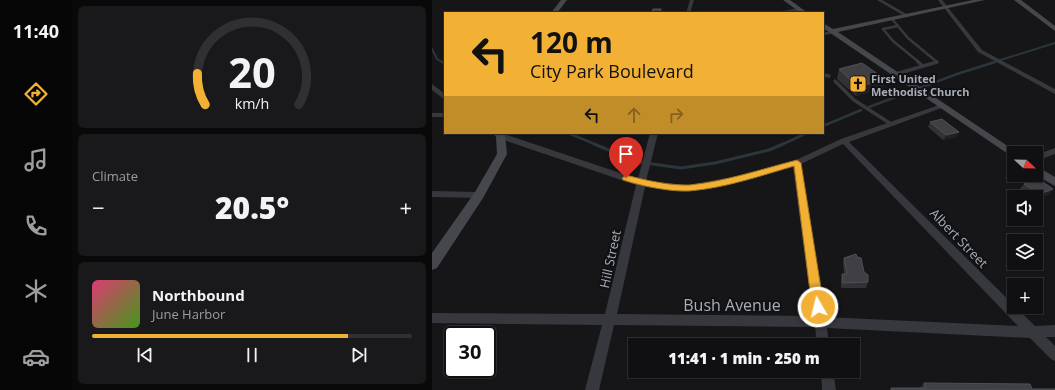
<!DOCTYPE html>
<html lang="en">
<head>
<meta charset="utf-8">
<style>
  :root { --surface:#101012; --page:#19191b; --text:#f1f3f6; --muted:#9c9d9f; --line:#303032; --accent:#f2b134 }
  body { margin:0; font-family:"Open Sans",sans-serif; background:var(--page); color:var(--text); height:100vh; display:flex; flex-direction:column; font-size:15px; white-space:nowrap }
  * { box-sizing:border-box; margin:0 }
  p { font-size:13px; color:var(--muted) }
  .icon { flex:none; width:22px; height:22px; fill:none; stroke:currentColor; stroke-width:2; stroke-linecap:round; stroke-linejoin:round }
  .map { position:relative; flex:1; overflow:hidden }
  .details { display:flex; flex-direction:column; gap:6px; padding:6px; background:#09090a; width:360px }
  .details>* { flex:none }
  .banner { position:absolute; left:12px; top:12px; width:380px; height:122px; border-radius:0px; box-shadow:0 1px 3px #0004,0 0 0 1px var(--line); background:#f2b134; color:#111; overflow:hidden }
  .needle { width:26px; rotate:112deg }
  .tools { position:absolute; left:575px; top:146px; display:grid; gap:8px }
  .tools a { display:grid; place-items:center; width:36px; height:36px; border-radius:0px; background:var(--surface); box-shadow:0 1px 3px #0004,0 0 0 1px var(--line); font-size:20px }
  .speed { position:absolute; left:12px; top:326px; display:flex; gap:8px; font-size:20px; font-weight:700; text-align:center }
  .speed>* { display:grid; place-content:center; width:52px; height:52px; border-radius:50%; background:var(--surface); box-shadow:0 1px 3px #0004,0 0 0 1px var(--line); line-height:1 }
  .speed .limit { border:2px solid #111; border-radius:6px; background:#fff; color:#111 }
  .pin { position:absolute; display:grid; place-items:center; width:34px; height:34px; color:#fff; margin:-41px -17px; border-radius:50% 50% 50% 0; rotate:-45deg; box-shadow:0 0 4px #0007 }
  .pin .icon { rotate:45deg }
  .me { position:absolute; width:44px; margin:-22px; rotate:352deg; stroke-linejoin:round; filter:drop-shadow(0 0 3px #0008) }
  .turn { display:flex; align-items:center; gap:14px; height:84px; padding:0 20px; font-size:18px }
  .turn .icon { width:52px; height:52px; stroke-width:2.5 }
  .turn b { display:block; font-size:28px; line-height:34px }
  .lanes { display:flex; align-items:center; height:38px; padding:0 20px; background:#0003; justify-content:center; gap:20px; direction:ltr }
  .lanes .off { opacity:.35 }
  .big { font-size:30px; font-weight:800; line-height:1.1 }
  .details .card { flex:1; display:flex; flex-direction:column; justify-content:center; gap:6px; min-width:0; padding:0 14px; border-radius:6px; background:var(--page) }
  .details .dial { align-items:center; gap:0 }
  .dial svg { height:104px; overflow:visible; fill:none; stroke:var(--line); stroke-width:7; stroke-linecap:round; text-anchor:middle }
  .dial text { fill:var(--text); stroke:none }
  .song { display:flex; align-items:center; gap:12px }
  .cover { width:48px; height:48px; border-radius:6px; background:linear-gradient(135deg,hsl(340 70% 55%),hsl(100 70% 35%)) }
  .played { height:4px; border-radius:2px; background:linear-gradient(90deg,var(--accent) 80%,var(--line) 80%) }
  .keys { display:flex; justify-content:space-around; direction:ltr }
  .heat { display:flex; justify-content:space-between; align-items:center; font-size:22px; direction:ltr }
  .trip { position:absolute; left:196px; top:338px; width:232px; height:40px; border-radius:0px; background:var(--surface); box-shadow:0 1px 3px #0004,0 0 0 1px var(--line); font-weight:800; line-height:40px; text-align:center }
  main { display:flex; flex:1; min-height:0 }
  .menu { display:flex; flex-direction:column; width:72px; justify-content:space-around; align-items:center; background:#060607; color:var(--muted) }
  .menu .icon { width:28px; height:28px }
  .menu .on { color:var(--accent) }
  .menu b { font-size:18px; color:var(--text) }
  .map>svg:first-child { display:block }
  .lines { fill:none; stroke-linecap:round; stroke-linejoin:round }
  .stream-far2 { stroke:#2c353c; stroke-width:2 }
  .stream-far1 { stroke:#2c353c; stroke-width:2.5 }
  .stream { stroke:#2c353c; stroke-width:3 }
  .lane-far1 { stroke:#37383d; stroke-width:2.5 }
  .lane { stroke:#37383d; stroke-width:3.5 }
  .street { fill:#37383d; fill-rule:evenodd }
  .secondary { fill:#45474d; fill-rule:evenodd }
  .wall { fill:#323236 }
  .shaded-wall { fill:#212124 }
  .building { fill:#3f3f44; stroke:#4f5156 }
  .route { fill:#f2b134; stroke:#9d7322 }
  .labels { text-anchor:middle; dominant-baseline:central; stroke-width:4; stroke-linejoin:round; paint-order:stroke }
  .far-poi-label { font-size:11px; font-weight:bold; fill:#a8adb8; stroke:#111113; text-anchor:start }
  .street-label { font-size:13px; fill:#a8adb8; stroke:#111113 }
  .near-street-label { font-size:16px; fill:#a8adb8; stroke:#111113 }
</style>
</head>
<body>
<main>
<nav class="menu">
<b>11:40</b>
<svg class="icon on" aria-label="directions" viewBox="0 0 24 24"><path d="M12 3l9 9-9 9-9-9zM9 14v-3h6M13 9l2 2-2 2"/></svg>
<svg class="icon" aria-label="music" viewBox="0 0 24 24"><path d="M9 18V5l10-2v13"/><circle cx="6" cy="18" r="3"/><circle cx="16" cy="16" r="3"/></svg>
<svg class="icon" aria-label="phone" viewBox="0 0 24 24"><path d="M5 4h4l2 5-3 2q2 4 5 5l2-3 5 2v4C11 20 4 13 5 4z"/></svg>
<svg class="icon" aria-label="climate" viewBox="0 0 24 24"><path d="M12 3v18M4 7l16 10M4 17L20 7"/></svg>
<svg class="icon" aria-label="car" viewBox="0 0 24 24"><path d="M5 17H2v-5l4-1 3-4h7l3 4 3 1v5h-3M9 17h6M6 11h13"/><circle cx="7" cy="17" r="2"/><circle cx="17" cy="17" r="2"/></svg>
</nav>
<section class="details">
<div class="card dial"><svg viewBox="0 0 100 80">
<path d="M14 69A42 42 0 1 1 86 69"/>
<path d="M14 69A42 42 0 0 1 8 45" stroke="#f2b134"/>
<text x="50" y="56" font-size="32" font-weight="700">20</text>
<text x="50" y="72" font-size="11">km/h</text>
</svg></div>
<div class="card"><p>Climate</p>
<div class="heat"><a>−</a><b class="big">20.5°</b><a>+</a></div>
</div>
<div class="card">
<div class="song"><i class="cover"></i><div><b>Northbound</b><p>June Harbor</p></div></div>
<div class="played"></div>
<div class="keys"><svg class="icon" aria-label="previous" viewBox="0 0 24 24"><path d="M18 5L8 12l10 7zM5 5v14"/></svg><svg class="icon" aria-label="pause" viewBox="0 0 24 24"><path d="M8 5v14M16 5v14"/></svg><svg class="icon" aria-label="next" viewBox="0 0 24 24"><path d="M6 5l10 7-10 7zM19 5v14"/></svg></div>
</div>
</section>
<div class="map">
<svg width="623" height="390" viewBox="0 0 623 390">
  <rect width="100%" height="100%" fill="#161618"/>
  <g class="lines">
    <g class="stream-far2">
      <path d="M0 49 5 59 12 63"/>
      <path d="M559 63 623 43"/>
    </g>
    <g class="stream-far1">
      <path d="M10 62 13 64"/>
      <path d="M437 107 525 74 563 62"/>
      <path d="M391 126 429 110"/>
      <path d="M136 133 165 145"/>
      <path d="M349 145 375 133"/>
    </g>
    <path class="stream" d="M162 144 206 162 249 168 283 163 337 150 351 144"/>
    <g class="lane-far1">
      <path d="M460 19 476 38 505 62 501 63"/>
      <path d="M466 26 451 29 461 41 488 63"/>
      <path d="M391 34 402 32"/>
    </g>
    <g class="lane">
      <path d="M486 62 491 66"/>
      <path d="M464 74 505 62"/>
      <path d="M391 75 397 76"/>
      <path d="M403 81 422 100 459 124"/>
    </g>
    <g class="street">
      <path d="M258 0H262L258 13H254Z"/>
      <path d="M445 0H450L478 16 474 17Z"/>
      <path d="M506 0H510L550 50 623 89V94L546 52Z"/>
      <path d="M367 8 369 9V10L352 13H341Z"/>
      <path d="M0 84 13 94V100L0 90Z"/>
      <path d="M510 104 512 105V107L417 142 603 326 623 325V337H614L623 346V361L619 359 598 338 395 328 397 345H385L383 327 182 325 167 390H153L170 325 0 323V313L173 314 204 185 66 138V134H72L206 179 218 133H226L214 181 256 185 306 176 362 161 409 139ZM411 144 586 326 393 317 369 164ZM361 167 381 316 185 314 213 187 256 191 306 182Z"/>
      <rect x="0" y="113" width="13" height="4"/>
      <path d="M623 148V154L604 161V155Z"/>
      <path d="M0 191 47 192 52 195 47 198 0 197Z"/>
      <path d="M389 371H401L404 390H390Z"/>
    </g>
    <g class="secondary">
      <path d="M129 0H135L125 13H119Z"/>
      <path d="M351 0H358L376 13H369Z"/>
      <path d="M541 0H553L406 32 586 153H582V158L391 28V23L401 29Z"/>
      <path d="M582 0H589L623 26V31Z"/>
      <path d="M61 133 73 134 75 154 51 198 5 268 0 270V253L43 192 65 154 64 137Z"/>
      <path d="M604 166 623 177V186L604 175Z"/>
    </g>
  </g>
  <g class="wall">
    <path d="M407 69 451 88 424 96 405 79Z"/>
    <path d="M498 122 527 132 524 137 511 140 496 127Z"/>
    <path d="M592 184 621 189 617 194 604 200V197H599L588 189Z"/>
    <path d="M425 257 432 272 436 282 434 288H409V280L410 274H412L411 263 412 258Z"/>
    <path d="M492 383 600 389 623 390H458L459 388H488Z"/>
  </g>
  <g class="shaded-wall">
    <path d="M453 79 451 88 424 96 426 87Z"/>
    <path d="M527 132 524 137 511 140 514 135Z"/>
    <path d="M621 189 617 194 604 200 608 194Z"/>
  </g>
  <g class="building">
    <path d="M221 9H229V13H219Z"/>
    <path d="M430 63 453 79 426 87 407 69Z"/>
    <path d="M510 119 527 132 514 135 498 122Z"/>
    <path d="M605 178 621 189 608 194 592 184Z"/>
    <path d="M424 254 425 257 429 258 432 272 436 275V282L411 283 410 274H415L412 258Z"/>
    <path d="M492 383 598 384 600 389H623V390H460L459 388H494Z"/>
  </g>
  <path class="route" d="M365 160 369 163 392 307 390 311 386 313 382 311 380 307 362 166C328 176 293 188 257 191 239 192 209 186 191 180L190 178 194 175C212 180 239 186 258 185 295 181 330 169 365 160Z"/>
  <defs>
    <g id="church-square" transform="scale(0.9)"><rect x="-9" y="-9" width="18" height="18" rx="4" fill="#f2b134" stroke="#111113"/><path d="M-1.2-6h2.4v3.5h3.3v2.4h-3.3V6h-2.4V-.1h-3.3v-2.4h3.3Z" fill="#111"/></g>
  </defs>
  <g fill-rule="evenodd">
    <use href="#church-square" x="426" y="84"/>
  </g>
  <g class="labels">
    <g class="far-poi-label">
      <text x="439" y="78">First United<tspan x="439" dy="13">Methodist Church</tspan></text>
    </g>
    <g class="street-label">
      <text transform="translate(527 238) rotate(46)">Albert Street</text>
      <text transform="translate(178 259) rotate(-78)">Hill Street</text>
    </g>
    <g class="near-street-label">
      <text x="300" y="305">Bush Avenue</text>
    </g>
  </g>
</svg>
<div class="tools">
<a><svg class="needle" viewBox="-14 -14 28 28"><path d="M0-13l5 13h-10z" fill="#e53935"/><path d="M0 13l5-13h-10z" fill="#9c9d9f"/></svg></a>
<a><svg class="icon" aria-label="sound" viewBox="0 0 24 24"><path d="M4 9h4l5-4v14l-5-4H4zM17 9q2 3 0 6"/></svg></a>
<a><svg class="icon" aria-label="layers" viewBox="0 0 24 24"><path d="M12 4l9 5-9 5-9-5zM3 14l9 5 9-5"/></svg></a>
<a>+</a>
</div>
<div class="speed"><div class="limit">30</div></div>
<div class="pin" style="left:194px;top:178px;background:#d93025"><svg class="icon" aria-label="arrive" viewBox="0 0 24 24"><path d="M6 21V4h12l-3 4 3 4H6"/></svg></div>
<svg class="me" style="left:386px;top:307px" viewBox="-20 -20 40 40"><circle r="17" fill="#f2b134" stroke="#fff" stroke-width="3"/><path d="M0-11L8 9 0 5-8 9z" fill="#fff"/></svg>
<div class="trip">11:41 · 1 min · 250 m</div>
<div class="banner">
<div class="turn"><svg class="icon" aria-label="left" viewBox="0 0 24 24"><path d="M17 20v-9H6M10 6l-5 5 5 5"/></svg><div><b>120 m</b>City Park Boulevard</div></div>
<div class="lanes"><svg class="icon" aria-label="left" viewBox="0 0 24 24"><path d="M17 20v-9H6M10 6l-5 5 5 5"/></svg><svg class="icon off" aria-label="ahead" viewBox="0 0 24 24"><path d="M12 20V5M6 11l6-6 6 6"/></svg><svg class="icon off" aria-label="right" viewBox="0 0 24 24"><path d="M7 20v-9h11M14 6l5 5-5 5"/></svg></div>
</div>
</div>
</main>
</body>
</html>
